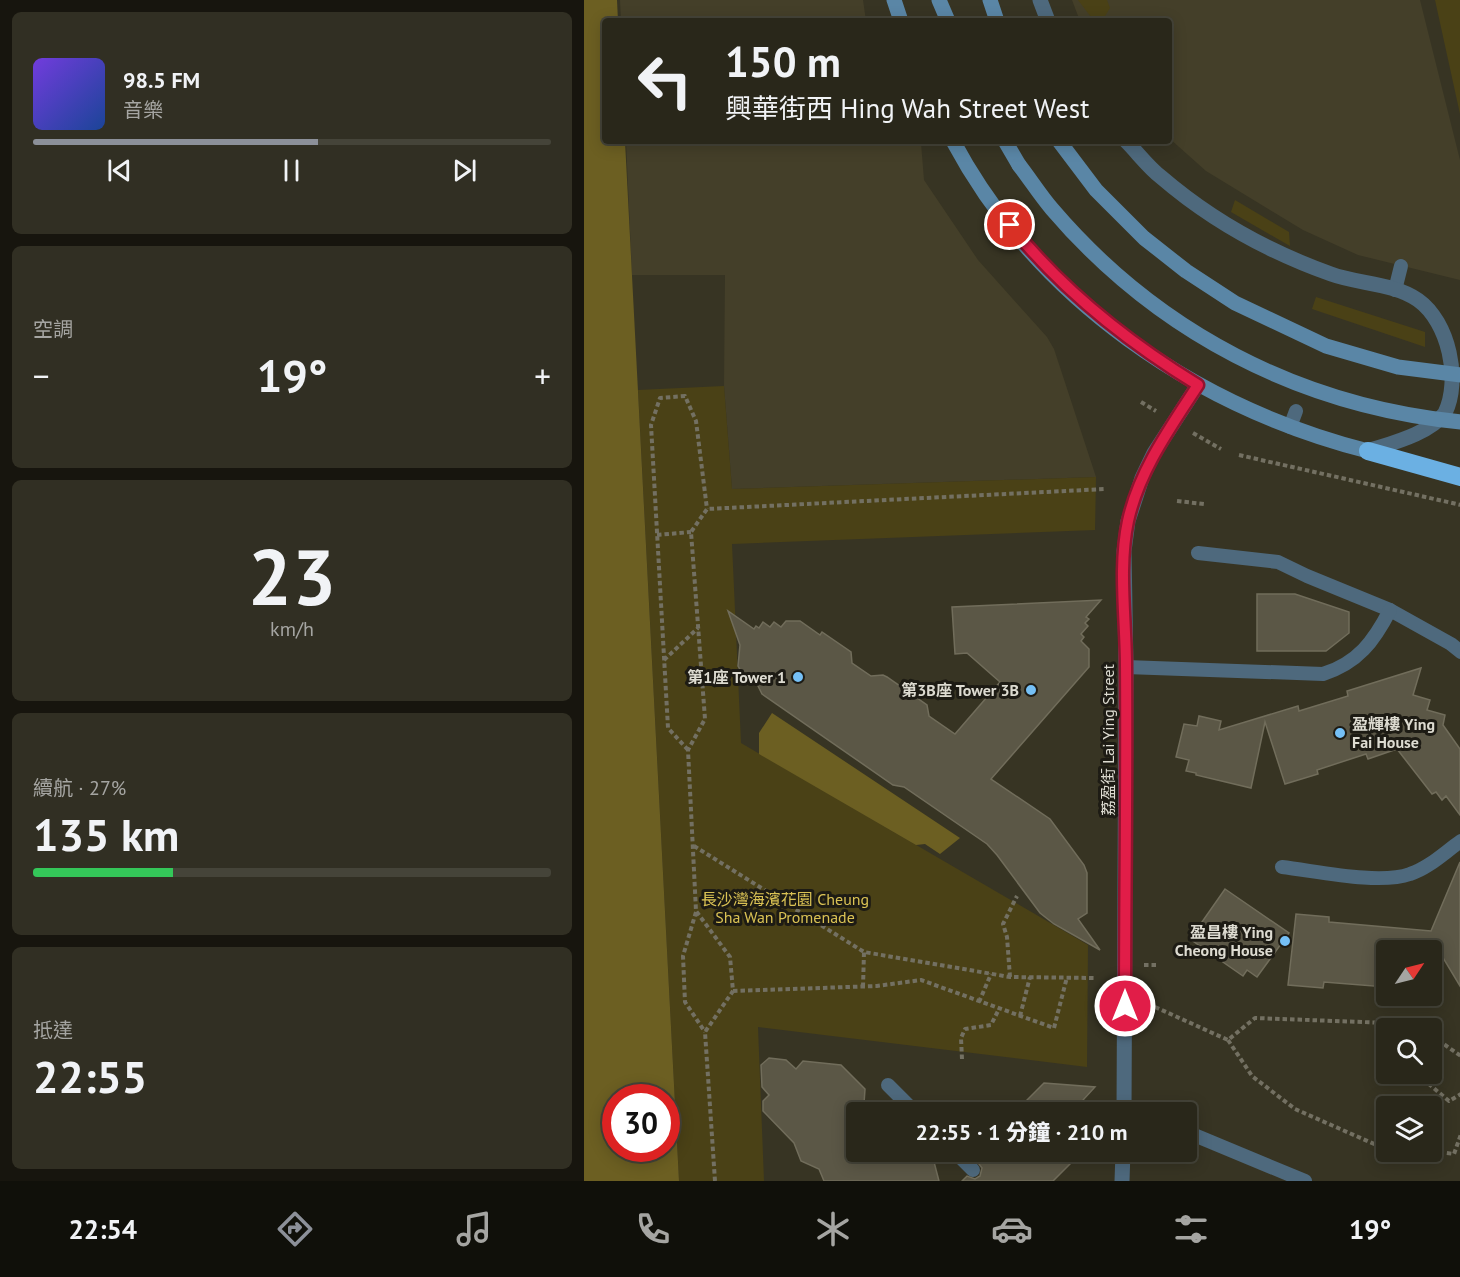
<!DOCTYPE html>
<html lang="zh-TW">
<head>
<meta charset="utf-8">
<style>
  :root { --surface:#29271a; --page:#312f23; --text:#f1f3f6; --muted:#a5a5a2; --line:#454439; --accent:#8c9099 }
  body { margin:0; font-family:"PT Sans","Noto Sans TC",sans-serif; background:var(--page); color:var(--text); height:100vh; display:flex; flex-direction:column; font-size:22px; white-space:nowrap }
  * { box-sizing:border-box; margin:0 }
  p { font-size:20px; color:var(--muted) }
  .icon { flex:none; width:33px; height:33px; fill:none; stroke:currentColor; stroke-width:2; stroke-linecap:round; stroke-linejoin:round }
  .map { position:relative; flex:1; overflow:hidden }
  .details { display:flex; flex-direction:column; gap:12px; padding:12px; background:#17150e; width:584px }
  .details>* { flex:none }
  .banner { position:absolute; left:18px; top:18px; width:570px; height:126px; border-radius:6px; box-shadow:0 3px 15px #0003,0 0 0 2px var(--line); background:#29271a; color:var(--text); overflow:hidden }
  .needle { width:39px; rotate:55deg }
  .fabs { position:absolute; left:792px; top:940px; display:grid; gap:12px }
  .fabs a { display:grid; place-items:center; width:66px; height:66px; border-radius:6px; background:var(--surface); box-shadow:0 3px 15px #0003,0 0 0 2px var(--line); font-size:30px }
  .speed { position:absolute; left:18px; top:1084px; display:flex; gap:12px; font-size:30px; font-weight:700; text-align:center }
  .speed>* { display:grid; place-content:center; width:78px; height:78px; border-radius:50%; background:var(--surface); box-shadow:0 3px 15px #0003,0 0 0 2px var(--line); line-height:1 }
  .speed .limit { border:9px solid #d22; background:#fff; color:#111 }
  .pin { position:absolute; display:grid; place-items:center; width:51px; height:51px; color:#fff; margin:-26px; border:3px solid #fff; border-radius:50%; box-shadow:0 2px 6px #0007 }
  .me { position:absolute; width:66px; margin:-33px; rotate:0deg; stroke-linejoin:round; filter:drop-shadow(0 0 4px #0008) }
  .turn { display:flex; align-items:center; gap:21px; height:126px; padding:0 24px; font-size:27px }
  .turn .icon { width:78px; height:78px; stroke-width:2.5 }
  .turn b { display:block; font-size:42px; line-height:51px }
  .big { font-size:45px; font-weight:800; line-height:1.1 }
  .details .widget { flex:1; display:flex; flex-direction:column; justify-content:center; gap:9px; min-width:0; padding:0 21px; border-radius:9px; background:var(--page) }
  .details .dial { align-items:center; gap:0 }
  .dial b { font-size:78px; line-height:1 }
  .song { display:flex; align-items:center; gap:18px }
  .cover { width:72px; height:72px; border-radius:9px; background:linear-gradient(135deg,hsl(260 70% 55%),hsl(220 70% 35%)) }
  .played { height:6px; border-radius:3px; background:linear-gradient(90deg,var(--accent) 55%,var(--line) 55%) }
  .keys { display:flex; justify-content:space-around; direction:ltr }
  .heat { display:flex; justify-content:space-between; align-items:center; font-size:33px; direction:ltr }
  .charge { height:9px; border-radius:4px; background:linear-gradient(90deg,#34c759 27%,var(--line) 0) }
  .trip { position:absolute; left:262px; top:1102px; width:351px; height:60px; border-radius:6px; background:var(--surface); box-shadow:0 3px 15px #0003,0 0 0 2px var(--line); font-weight:800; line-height:60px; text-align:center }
  .tab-bar { display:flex; height:96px; justify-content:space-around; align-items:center; background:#10100a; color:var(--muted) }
  .tab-bar .icon { width:42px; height:42px }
  .tab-bar .on { color:var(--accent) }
  .tab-bar b { font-size:27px; color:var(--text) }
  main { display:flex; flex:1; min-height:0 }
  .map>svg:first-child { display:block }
  .built { fill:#443f29 }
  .green { fill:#4a4116 }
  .water { fill:#6c5f22; fill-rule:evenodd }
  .building { fill:#5b5746; stroke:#716d5b; stroke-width:1.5 }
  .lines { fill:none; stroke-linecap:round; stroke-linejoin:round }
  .path { stroke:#737062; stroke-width:4; stroke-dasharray:4.5 3; stroke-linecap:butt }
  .lane { stroke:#4e697d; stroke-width:14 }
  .street { stroke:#4e697d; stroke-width:15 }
  .secondary { stroke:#5a86a6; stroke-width:15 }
  .highway { stroke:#6bb0e3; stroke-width:18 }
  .secondary-bridge { stroke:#5a86a6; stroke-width:15 }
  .route-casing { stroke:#92132f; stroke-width:15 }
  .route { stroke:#e11d48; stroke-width:10 }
  .poi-dot { fill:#75c0f6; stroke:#1d1b14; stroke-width:2 }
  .labels { text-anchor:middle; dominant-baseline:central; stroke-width:6; stroke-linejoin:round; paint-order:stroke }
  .poi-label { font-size:16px; font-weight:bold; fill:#dddbd1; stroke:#1d1b14; text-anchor:end }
  .street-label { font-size:16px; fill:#dddbd1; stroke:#1d1b14 }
  .park-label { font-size:16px; fill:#dac254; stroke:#1d1b14 }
</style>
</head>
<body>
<main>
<section class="details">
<div class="widget">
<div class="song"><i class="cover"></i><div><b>98.5 FM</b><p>音樂</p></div></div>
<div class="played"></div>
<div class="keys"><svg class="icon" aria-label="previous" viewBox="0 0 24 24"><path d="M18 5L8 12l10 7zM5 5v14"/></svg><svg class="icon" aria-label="pause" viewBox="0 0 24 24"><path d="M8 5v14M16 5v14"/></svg><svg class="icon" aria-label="next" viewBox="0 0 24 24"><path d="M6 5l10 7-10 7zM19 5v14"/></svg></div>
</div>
<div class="widget"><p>空調</p>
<div class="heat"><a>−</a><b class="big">19°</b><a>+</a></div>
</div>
<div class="widget dial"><b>23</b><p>km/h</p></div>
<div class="widget"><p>續航 · 27%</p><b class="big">135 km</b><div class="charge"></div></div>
<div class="widget"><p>抵達</p><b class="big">22:55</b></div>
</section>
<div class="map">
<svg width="877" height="1181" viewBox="0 0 877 1181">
  <rect width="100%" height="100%" fill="#373423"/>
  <g class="built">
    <path d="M36 0H279L282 21H37Z"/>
    <path d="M488 0H836L876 160V280L774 255 719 230 622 171 585 138V21H496Z"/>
    <path d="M42 141H313L337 143 340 180 394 260 463 337 470 349 512 477 148 489 140 386 141 275H48Z"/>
  </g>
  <g class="green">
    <path d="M494 0H523L526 8 518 21H510Z"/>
    <path d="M851 0H876V114Z"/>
    <path d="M651 200 705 232 706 246 647 212Z"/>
    <path d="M732 297 841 332V347L728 309Z"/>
    <path d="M140 386 148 489 512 477 511 530 148 544 157 743 504 945 503 1067 174 1027 180 1181H95L54 390Z"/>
  </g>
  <g class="water">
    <path d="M0 0H33L34 21H21V141H41L95 1181H0ZM32 1098H82V1149H32Z"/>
    <path d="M188 713 376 838 356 854 341 844 332 845 175 754V733Z"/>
  </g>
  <g class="building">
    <path d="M673 594H711L765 612V633L742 651H673Z"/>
    <path d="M517 600 502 617 505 619 501 623 504 626 497 634 500 637 497 641 505 649V667L407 779 466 819 500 865 503 873V913L494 919 516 950 470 924 456 913 413 855 403 844 320 787 309 785 178 694 173 684 158 673 154 666 156 645 144 611 170 629 172 626 175 628 179 622 186 627 190 622 197 627 202 621H216L236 635 238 632 267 652 268 663 287 676 299 675 303 677 343 705 345 716 371 734 416 682 383 653 371 654 368 607Z"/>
    <path d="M837 668 829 695 846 700 843 710 861 715 859 725 876 749V815L862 796 858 800 852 792 848 794 813 749 784 759 782 754 733 770 734 774 701 784 681 722 667 788 612 775V773L602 771 605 760 592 757 600 724 613 726 615 716 637 721 635 730 714 706 715 711 764 696 763 691Z"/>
    <path d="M876 862V986L855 951H802V987L740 982 739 988 704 985 712 914 745 917V922L847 931Z"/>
    <path d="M641 889 705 933 673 977 663 970 659 976 606 939Z"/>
    <path d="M185 1058 202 1060 212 1069 219 1061 257 1065 281 1089 280 1104 289 1113H273V1152H340L350 1162 355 1181H240L235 1169 217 1161 210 1143 179 1111V1101L185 1095 178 1087 177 1065Z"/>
    <path d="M460 1083 511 1087 499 1100 502 1102 498 1106 502 1109V1113H430Z"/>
    <path d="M403 1152H498L469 1181H378L383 1176 391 1179 396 1176 398 1168 395 1164 405 1154Z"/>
  </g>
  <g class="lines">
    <g class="path">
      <path d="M557 402 572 411"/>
      <path d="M609 433 637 449"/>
      <path d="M655 455 877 505"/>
      <path d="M593 501 620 504"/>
      <path d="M73 535 107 532"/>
      <path d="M80 660 114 628"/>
      <path d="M104 750 84 728 67 425 76 398 101 396 112 421 123 509"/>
      <path d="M110 846 280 952 426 977 512 978"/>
      <path d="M112 912 99 956 101 1002 121 1032"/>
      <path d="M560 965H572"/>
      <path d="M426 977 423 937 419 924 433 896"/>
      <path d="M279 987 280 952"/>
      <path d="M149 991 293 986 337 980 470 1028 483 977"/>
      <path d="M395 1002 407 974"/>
      <path d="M571 1007 644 1040 671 1018 831 1024 838 1029"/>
      <path d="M436 1016 446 977"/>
      <path d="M848 1036 877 1056"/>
      <path d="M644 1040 668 1076 711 1109 797 1147H802"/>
      <path d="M378 1059 377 1038 381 1029 407 1025 415 1009"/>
      <path d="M833 1074 865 1101 877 1094"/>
      <path d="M848 1151 870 1154 877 1134"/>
      <path d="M131 1181 121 1032 149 991 146 957 112 911 104 750 121 719 107 532 123 509 521 489"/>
    </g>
    <g class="lane">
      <path d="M811 290 817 266"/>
      <path d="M706 427 712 411"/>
      <path d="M614 553 694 562 723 576 806 610 867 644 877 652"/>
      <path d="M542 667 739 674C774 663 790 641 806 610"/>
      <path d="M698 867C733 871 795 885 826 874 845 868 861 852 877 841"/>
      <path d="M304 1085 332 1113"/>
      <path d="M603 1132 721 1181"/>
      <path d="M371 1152 389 1170"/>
    </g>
    <g class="street">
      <path d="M456 0 464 21"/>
      <path d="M542 141C554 153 564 167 577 177 627 220 685 252 747 274 774 284 810 283 834 300 865 322 877 380 861 413 845 434 808 443 784 451"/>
      <path d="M540 1113 542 667 540 551 544 521 558 478 570 453 614 385"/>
      <path d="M538 1181 539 1152"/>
    </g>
    <g class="secondary">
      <path d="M310 0 317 21"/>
      <path d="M355 0 364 21"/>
      <path d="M406 0 413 21"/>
      <path d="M369 141C454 300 612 407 784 451"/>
      <path d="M421 141 435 165"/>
    </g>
    <path class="highway" d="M784 451 877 477"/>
    <g class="secondary-bridge">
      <path d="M475 141 512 190 560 238 602 271 651 303 742 346 814 367 877 375"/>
      <path d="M435 165C446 179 456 195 468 209 573 332 716 406 877 422"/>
    </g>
  </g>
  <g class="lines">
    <g class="route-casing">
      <path id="route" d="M426 225C478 290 542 341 614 385 586 428 555 471 544 521 534 567 542 620 542 666 543 780 541 893 541 1006"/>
    </g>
    <use href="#route" class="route"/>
  </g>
  <g class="poi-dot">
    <circle cx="214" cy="677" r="6"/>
    <circle cx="447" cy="690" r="6"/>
    <circle cx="756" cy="733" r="6"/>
    <circle cx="701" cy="941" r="6"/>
  </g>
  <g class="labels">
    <g class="poi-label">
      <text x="202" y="677">第1座 Tower 1</text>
      <text x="435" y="690">第3B座 Tower 3B</text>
      <text x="768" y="724" text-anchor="start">盈輝樓 Ying<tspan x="768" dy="18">Fai House</tspan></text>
      <text x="689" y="932">盈昌樓 Ying<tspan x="689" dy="18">Cheong House</tspan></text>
    </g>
    <g class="street-label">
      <text transform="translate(524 740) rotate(-90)">荔盈街 Lai Ying Street</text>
    </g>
    <g class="park-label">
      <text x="201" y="899">長沙灣海濱花園 Cheung<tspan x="201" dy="18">Sha Wan Promenade</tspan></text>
    </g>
  </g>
</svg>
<div class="fabs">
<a><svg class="needle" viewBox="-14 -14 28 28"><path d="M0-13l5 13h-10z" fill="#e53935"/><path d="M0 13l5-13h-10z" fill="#a5a5a2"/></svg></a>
<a><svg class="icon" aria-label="search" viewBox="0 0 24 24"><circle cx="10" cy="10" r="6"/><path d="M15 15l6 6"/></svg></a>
<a><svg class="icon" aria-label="layers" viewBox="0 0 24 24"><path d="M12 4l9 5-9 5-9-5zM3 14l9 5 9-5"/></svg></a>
</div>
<div class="speed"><div class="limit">30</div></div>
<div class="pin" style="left:426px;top:225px;background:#d93025"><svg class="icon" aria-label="arrive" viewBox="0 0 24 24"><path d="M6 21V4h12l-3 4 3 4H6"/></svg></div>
<svg class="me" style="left:541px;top:1006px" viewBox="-20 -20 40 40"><circle r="17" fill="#e11d48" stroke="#fff" stroke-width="3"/><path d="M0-11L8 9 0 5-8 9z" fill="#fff"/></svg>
<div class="trip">22:55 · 1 分鐘 · 210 m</div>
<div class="banner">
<div class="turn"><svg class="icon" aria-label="left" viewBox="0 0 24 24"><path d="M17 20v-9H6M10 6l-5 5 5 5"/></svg><div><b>150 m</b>興華街西 Hing Wah Street West</div></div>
</div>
</div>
</main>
<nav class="tab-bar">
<b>22:54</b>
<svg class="icon on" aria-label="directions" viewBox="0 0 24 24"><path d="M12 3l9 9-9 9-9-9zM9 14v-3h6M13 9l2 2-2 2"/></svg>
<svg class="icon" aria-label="music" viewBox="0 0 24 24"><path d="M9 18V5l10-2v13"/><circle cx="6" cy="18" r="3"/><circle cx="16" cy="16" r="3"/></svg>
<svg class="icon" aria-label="phone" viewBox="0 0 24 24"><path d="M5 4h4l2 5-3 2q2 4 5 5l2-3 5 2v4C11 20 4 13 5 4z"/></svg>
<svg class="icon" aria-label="climate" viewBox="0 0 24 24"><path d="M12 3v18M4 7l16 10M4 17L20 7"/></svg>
<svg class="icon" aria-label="car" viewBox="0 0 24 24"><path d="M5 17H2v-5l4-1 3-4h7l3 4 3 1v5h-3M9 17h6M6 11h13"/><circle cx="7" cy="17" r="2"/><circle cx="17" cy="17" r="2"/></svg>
<svg class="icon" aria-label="filters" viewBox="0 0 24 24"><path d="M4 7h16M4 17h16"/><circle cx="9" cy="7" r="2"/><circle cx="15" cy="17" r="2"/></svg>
<b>19°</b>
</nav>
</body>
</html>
